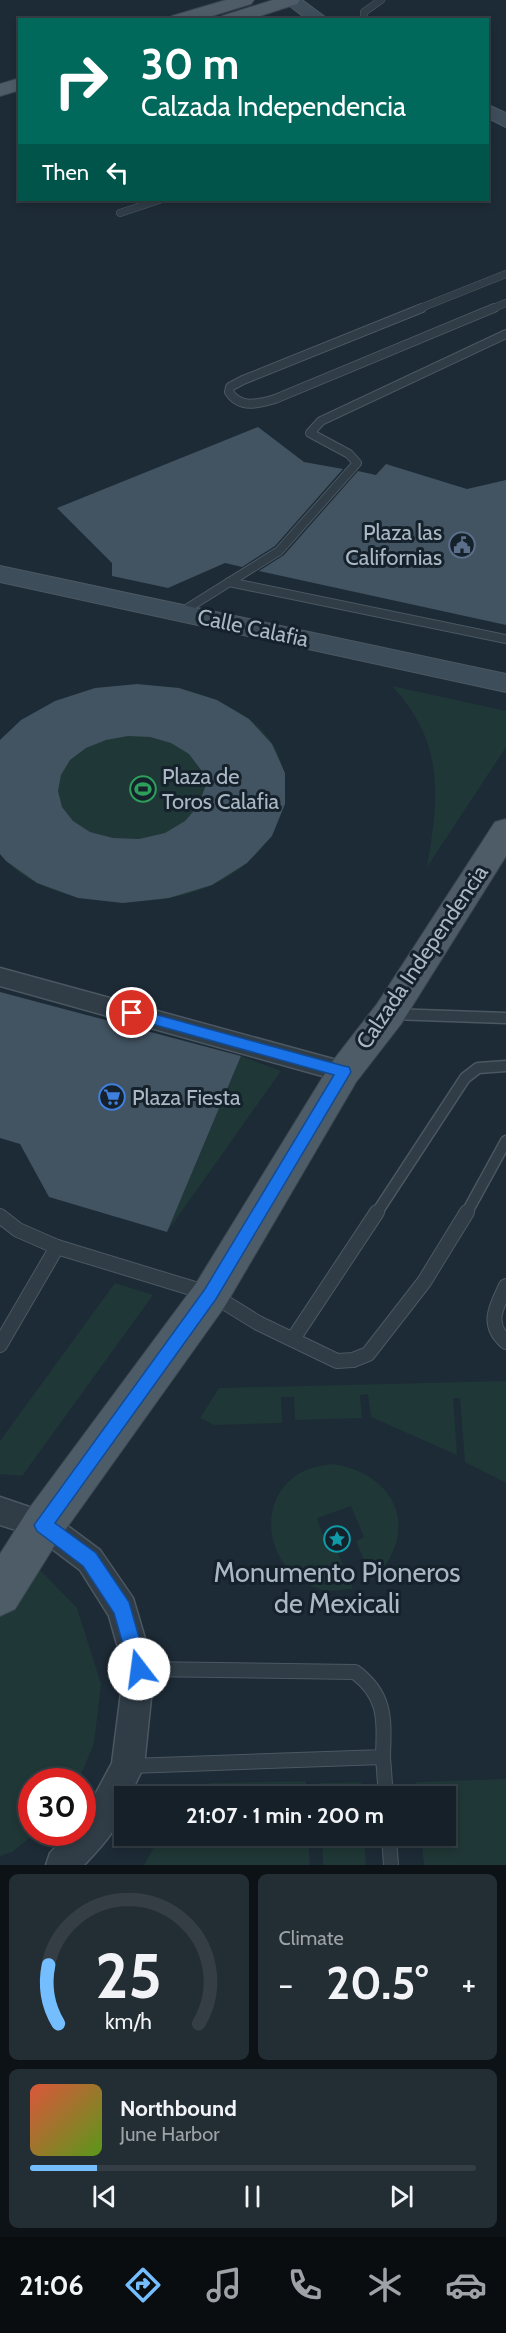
<!DOCTYPE html>
<html lang="en">
<head>
<meta charset="utf-8">
<style>
  :root { --surface:#162028; --page:#232d34; --text:#f1f3f6; --muted:#9ea3a8; --line:#353e45; --accent:#74beff }
  body { margin:0; font-family:Cabin,sans-serif; background:var(--page); color:var(--text); height:100vh; display:flex; flex-direction:column; font-size:22px; white-space:nowrap }
  * { box-sizing:border-box; margin:0 }
  p { font-size:20px; color:var(--muted) }
  .icon { flex:none; width:33px; height:33px; fill:none; stroke:currentColor; stroke-width:2; stroke-linecap:round; stroke-linejoin:round }
  .map { position:relative; height:1865px; overflow:hidden }
  .drawer { display:flex; flex-direction:column; gap:9px; padding:9px; background:#0c1216; flex:1 }
  .drawer>* { flex:none }
  .banner { position:absolute; left:18px; top:18px; width:471px; height:183px; border-radius:0px; box-shadow:0 3px 9px #0003,0 0 0 2px var(--line); background:#00695c; color:#fff; overflow:hidden }
  .speed { position:absolute; left:18px; top:1768px; display:flex; gap:12px; font-size:30px; font-weight:700; text-align:center }
  .speed>* { display:grid; place-content:center; width:78px; height:78px; border-radius:50%; background:var(--surface); box-shadow:0 3px 9px #0003,0 0 0 2px var(--line); line-height:1 }
  .speed .limit { border:9px solid #d22; background:#fff; color:#111 }
  .pin { position:absolute; display:grid; place-items:center; width:51px; height:51px; color:#fff; margin:-26px; border:3px solid #fff; border-radius:50%; box-shadow:0 2px 6px #0007 }
  .me { position:absolute; width:66px; margin:-33px; rotate:345deg; stroke-linejoin:round; filter:drop-shadow(0 0 4px #0008) }
  .turn { display:flex; align-items:center; gap:21px; height:126px; padding:0 24px; font-size:27px }
  .turn .icon { width:78px; height:78px; stroke-width:2.5 }
  .turn b { display:block; font-size:42px; line-height:51px }
  .then { display:flex; align-items:center; height:57px; padding:0 24px; background:#0003; gap:12px; font-size:22px }
  .big { font-size:45px; font-weight:800; line-height:1.1 }
  .drawer .tile { flex:1; display:flex; flex-direction:column; justify-content:center; gap:9px; min-width:0; padding:0 21px; border-radius:9px; background:var(--page) }
  .drawer .dial { align-items:center; gap:0 }
  .dial svg { height:156px; overflow:visible; fill:none; stroke:var(--line); stroke-width:7; stroke-linecap:round; text-anchor:middle }
  .dial text { fill:var(--text); stroke:none }
  .song { display:flex; align-items:center; gap:18px }
  .cover { width:72px; height:72px; border-radius:9px; background:linear-gradient(135deg,hsl(10 70% 55%),hsl(90 70% 35%)) }
  .played { height:6px; border-radius:3px; background:linear-gradient(90deg,var(--accent) 15%,var(--line) 15%) }
  .keys { display:flex; justify-content:space-around; direction:ltr }
  .heat { display:flex; justify-content:space-between; align-items:center; font-size:33px; direction:ltr }
  .drawer .tiles { flex:1; display:grid; gap:9px; grid-template-columns:1fr 1fr }
  .tile:last-child { grid-column:span 2 }
  .trip { position:absolute; left:114px; top:1786px; width:342px; height:60px; border-radius:0px; background:var(--surface); box-shadow:0 3px 9px #0003,0 0 0 2px var(--line); font-weight:800; line-height:60px; text-align:center }
  .menu { display:flex; height:96px; justify-content:space-around; align-items:center; background:#090d10; color:var(--muted) }
  .menu .icon { width:42px; height:42px }
  .menu .current { color:var(--accent) }
  .menu b { font-size:27px; color:var(--text) }
  .map>svg:first-child { display:block }
  .green { fill:#1f3736 }
  .building { fill:#425361; fill-rule:evenodd }
  .lines { fill:none; stroke-linecap:round; stroke-linejoin:round }
  .lane-far3-casing { stroke:#4b5862; stroke-width:8 }
  .lane-far2-casing { stroke:#4b5862; stroke-width:10 }
  .lane-far1-casing { stroke:#4b5862; stroke-width:13 }
  .lane-casing { stroke:#4b5862; stroke-width:16 }
  .street-casing { stroke:#4b5862; stroke-width:3 }
  .secondary-casing { stroke:#4b5862; stroke-width:2 }
  .primary-casing { stroke:#394650; stroke-width:2 }
  .lane-far3 { stroke:#303d47; stroke-width:7 }
  .lane-far2 { stroke:#303d47; stroke-width:8 }
  .lane-far1 { stroke:#303d47; stroke-width:10 }
  .lane { stroke:#303d47; stroke-width:14 }
  .street { fill:#303d47; fill-rule:evenodd }
  .secondary { fill:#3e4d5a; fill-rule:evenodd }
  .primary { fill:#4e5c67; fill-rule:evenodd }
  .route { fill:#1a73e8; stroke:#114b97; stroke-width:1.5 }
  .labels { text-anchor:middle; dominant-baseline:central; stroke-width:6; stroke-linejoin:round; paint-order:stroke }
  .poi-label { font-size:22px; fill:#a9b8c4; stroke:#16222b; text-anchor:start }
  .street-label { font-size:22px; fill:#a9b8c4; stroke:#16222b }
  .near-poi-label { font-size:27px; fill:#a9b8c4; stroke:#16222b }
</style>
</head>
<body>
<div class="map">
<svg width="506" height="1865" viewBox="0 0 506 1865">
  <rect width="100%" height="100%" fill="#1d2b36"/>
  <g class="green">
    <path d="M392 686 506 711V747L427 867C439 796 445 743 392 686Z"/>
    <path d="M95 688C117 688 162 684 182 689 205 695 228 704 248 718 301 758 294 822 248 862 208 898 147 906 97 900 63 896 21 882 0 854V740C31 710 54 701 95 688Z"/>
    <path d="M241 1056 281 1071 167 1232Z"/>
    <path d="M115 1283 153 1295 22 1476 0 1474V1441Z"/>
    <path d="M506 1381V1483L465 1462 460 1398H453L457 1455 371 1417 368 1394 360 1395 362 1418 295 1420 294 1397H281L282 1423 214 1425 200 1418 219 1388Z"/>
    <path d="M333 1464C399 1474 421 1534 372 1580L356 1541 364 1537 351 1506 317 1518 328 1550 336 1548 353 1589C345 1589 337 1591 330 1591 275 1585 249 1512 294 1477 305 1468 320 1466 333 1464Z"/>
    <path d="M0 1551 36 1566 77 1608 101 1684 94 1743 81 1775 76 1782H32V1833H35L12 1852 0 1856Z"/>
    <path d="M506 1779V1865H424L421 1836H446V1797H418L416 1782Z"/>
    <path d="M306 1781V1797H181L193 1787 211 1783Z"/>
    <path d="M361 1782 362 1797H320L319 1783Z"/>
    <path d="M160 1836H308L310 1865H144Z"/>
    <path d="M322 1836H364L366 1865H323Z"/>
  </g>
  <g class="building">
    <path d="M258 427 304 462 343 469 275 546 242 567 225 563 168 588 112 576V563L57 508Z"/>
    <path d="M386 464 467 489 506 480V625L259 571 284 555 358 471 376 475Z"/>
    <path d="M137 684 179 688 217 700 249 719 272 744 285 773V804L272 836 247 863 212 885 169 898 123 903 78 898 37 883 6 861 0 854V740L21 720 55 701 95 688ZM128 736 150 737 171 743 189 754 201 770 205 787 199 805 185 821 165 833 139 839 113 838 90 832 73 821 62 807 58 791 61 775 70 760 86 748 106 740Z"/>
    <path d="M0 992 241 1056 167 1232 49 1197 20 1144 0 1138Z"/>
  </g>
  <g class="lines">
    <g class="lane-far3-casing">
      <g id="lane-far3">
        <path d="M364 20V12L381 0"/>
        <path d="M120 213 159 200"/>
        <path d="M418 309 506 274"/>
        <path d="M491 309 506 303"/>
      </g>
    </g>
    <g class="lane-far2-casing">
      <g id="lane-far2">
        <path d="M422 308 243 380 230 387 229 392C240 409 258 404 275 399L494 308"/>
        <path d="M229 582 506 639"/>
        <path d="M180 613 279 551 357 463 349 454 310 433 321 421 506 334"/>
      </g>
    </g>
    <g class="lane-far1-casing">
      <g id="lane-far1">
        <path d="M392 1014 506 1018"/>
        <path d="M376 1214 465 1078 478 1068 506 1066"/>
        <path d="M466 1214 506 1141"/>
      </g>
    </g>
    <g class="lane-casing">
      <g id="lane">
        <path d="M0 1216 18 1230 57 1247 211 1294 258 1323 337 1361 353 1360 368 1354 424 1282 467 1212"/>
        <path d="M506 1286C496 1307 486 1324 506 1342"/>
        <path d="M293 1339 377 1212"/>
        <path d="M0 1345 57 1247"/>
        <path d="M383 1757 386 1797"/>
        <path d="M131 1766 383 1757C384 1720 387 1696 355 1672L142 1669"/>
        <path d="M389 1836 391 1865"/>
      </g>
    </g>
    <g class="street-casing">
      <g id="street">
        <path d="M0 968 344 1062 353 1065 356 1072 353 1079 344 1082 0 986Z"/>
        <path d="M0 1497 53 1515 100 1550 133 1598 154 1669 144 1766 129 1797H124C124 1824 102 1846 84 1865H46L50 1853 69 1833H82V1819L112 1763 124 1669 109 1616 80 1570 35 1536 0 1525Z"/>
      </g>
    </g>
    <g class="secondary-casing">
      <g id="secondary">
        <path d="M282 0H302L329 20H308Z"/>
        <path d="M488 105 506 113V127L488 118Z"/>
        <path d="M0 566 506 674V692L0 582Z"/>
      </g>
    </g>
    <g class="primary-casing">
      <g id="primary">
        <path d="M226 0H254L251 4 199 20H169L172 16Z"/>
        <path d="M273 0H300L297 4 248 20H219L222 16Z"/>
        <path d="M20 78V90L0 96V84Z"/>
        <path d="M506 819V856L401 1024 356 1082 225 1306 58 1540 15 1609 0 1616V1554L28 1510 197 1282 332 1062 377 1004 495 822Z"/>
      </g>
    </g>
    <use href="#lane-far3" class="lane-far3"/>
    <use href="#lane-far2" class="lane-far2"/>
    <use href="#lane-far1" class="lane-far1"/>
    <use href="#lane" class="lane"/>
    <use href="#street" class="street"/>
    <use href="#secondary" class="secondary"/>
    <use href="#primary" class="primary"/>
  </g>
  <path class="route" d="M132 1008 344 1066 349 1067 351 1072 216 1299 55 1523 96 1553 129 1602 148 1669 145 1676 139 1679 132 1676 114 1613 83 1566 37 1531 34 1525 205 1289 334 1075 127 1017 125 1013 127 1009Z"/>
  <defs>
    <g id="civic-ring" transform="scale(1.35)"><circle r="9.5" fill="#16222b" stroke="#5c6f8a" stroke-width="1.5"/><path d="M-.6-6.5H3V-4.5H.6V-3L4-1V1h2V6H-6V1h2V-1L-.6-3ZM-1.2 2.5V6h2.4V2.5Z" fill="#5c6f8a"/></g>
    <g id="stadium-ring" transform="scale(1.35)"><circle r="9.5" fill="#16222b" stroke="#2e9e5b" stroke-width="1.5"/><path d="M0-5a6.5 5 0 1 0 0 10a6.5 5 0 1 0 0-10ZM-3.5-1.8h7v3.6h-7Z" fill="#2e9e5b"/></g>
    <g id="supermarket-ring" transform="scale(1.35)"><circle r="9.5" fill="#16222b" stroke="#3f7fe0" stroke-width="1.5"/><path d="M-6-5.5h2.5l.6 2H6L4.5 2H-2.5L-4.4-4H-6ZM-1.5 3.2a1.3 1.3 0 1 0 .1 0ZM3 3.2a1.3 1.3 0 1 0 .1 0Z" fill="#3f7fe0"/></g>
    <g id="sight-ring" transform="scale(1.35)"><circle r="9.5" fill="#16222b" stroke="#0f9aa8" stroke-width="1.5"/><path d="M0-6L1.8-2.2L6-1.7L2.9 1.2L3.7 5.4L0 3.3L-3.7 5.4L-2.9 1.2L-6-1.7L-1.8-2.2Z" fill="#0f9aa8"/></g>
  </defs>
  <g fill-rule="evenodd">
    <use href="#civic-ring" x="462" y="545"/>
    <use href="#stadium-ring" x="143" y="789"/>
    <use href="#supermarket-ring" x="112" y="1097"/>
    <use href="#sight-ring" x="337" y="1539"/>
  </g>
  <g class="labels">
    <g class="poi-label">
      <text x="442" y="532" text-anchor="end">Plaza las<tspan x="442" dy="25">Californias</tspan></text>
      <text x="162" y="776">Plaza de<tspan x="162" dy="25">Toros Calafia</tspan></text>
      <text x="132" y="1097">Plaza Fiesta</text>
    </g>
    <g class="street-label">
      <text transform="translate(253 628) rotate(12)">Calle Calafia</text>
      <text transform="translate(422 957) rotate(-56)">Calzada Independencia</text>
    </g>
    <g class="near-poi-label">
      <text x="337" y="1572">Monumento Pioneros<tspan x="337" dy="31">de Mexicali</tspan></text>
    </g>
  </g>
</svg>
<div class="speed"><div class="limit">30</div></div>
<div class="pin" style="left:132px;top:1013px;background:#d93025"><svg class="icon" aria-label="arrive" viewBox="0 0 24 24"><path d="M6 21V4h12l-3 4 3 4H6"/></svg></div>
<svg class="me" style="left:139px;top:1669px" viewBox="-20 -20 40 40"><circle r="19" fill="#fff"/><path d="M0-13L10 11 0 6-10 11z" fill="#1a73e8"/></svg>
<div class="trip">21:07 · 1 min · 200 m</div>
<div class="banner">
<div class="turn"><svg class="icon" aria-label="right" viewBox="0 0 24 24"><path d="M7 20v-9h11M14 6l5 5-5 5"/></svg><div><b>30 m</b>Calzada Independencia</div></div>
<div class="then">Then<svg class="icon" aria-label="left" viewBox="0 0 24 24"><path d="M17 20v-9H6M10 6l-5 5 5 5"/></svg></div>
</div>
</div>
<section class="drawer">
<div class="tiles">
<div class="tile dial"><svg viewBox="0 0 100 80">
<path d="M14 69A42 42 0 1 1 86 69"/>
<path d="M14 69A42 42 0 0 1 9 39" stroke="#74beff"/>
<text x="50" y="56" font-size="32" font-weight="700">25</text>
<text x="50" y="72" font-size="11">km/h</text>
</svg></div>
<div class="tile"><p>Climate</p>
<div class="heat"><a>−</a><b class="big">20.5°</b><a>+</a></div>
</div>
<div class="tile">
<div class="song"><i class="cover"></i><div><b>Northbound</b><p>June Harbor</p></div></div>
<div class="played"></div>
<div class="keys"><svg class="icon" aria-label="previous" viewBox="0 0 24 24"><path d="M18 5L8 12l10 7zM5 5v14"/></svg><svg class="icon" aria-label="pause" viewBox="0 0 24 24"><path d="M8 5v14M16 5v14"/></svg><svg class="icon" aria-label="next" viewBox="0 0 24 24"><path d="M6 5l10 7-10 7zM19 5v14"/></svg></div>
</div>
</div>
</section>
<nav class="menu">
<b>21:06</b>
<svg class="icon current" aria-label="directions" viewBox="0 0 24 24"><path d="M12 3l9 9-9 9-9-9zM9 14v-3h6M13 9l2 2-2 2"/></svg>
<svg class="icon" aria-label="music" viewBox="0 0 24 24"><path d="M9 18V5l10-2v13"/><circle cx="6" cy="18" r="3"/><circle cx="16" cy="16" r="3"/></svg>
<svg class="icon" aria-label="phone" viewBox="0 0 24 24"><path d="M5 4h4l2 5-3 2q2 4 5 5l2-3 5 2v4C11 20 4 13 5 4z"/></svg>
<svg class="icon" aria-label="climate" viewBox="0 0 24 24"><path d="M12 3v18M4 7l16 10M4 17L20 7"/></svg>
<svg class="icon" aria-label="car" viewBox="0 0 24 24"><path d="M5 17H2v-5l4-1 3-4h7l3 4 3 1v5h-3M9 17h6M6 11h13"/><circle cx="7" cy="17" r="2"/><circle cx="17" cy="17" r="2"/></svg>
</nav>
</body>
</html>
